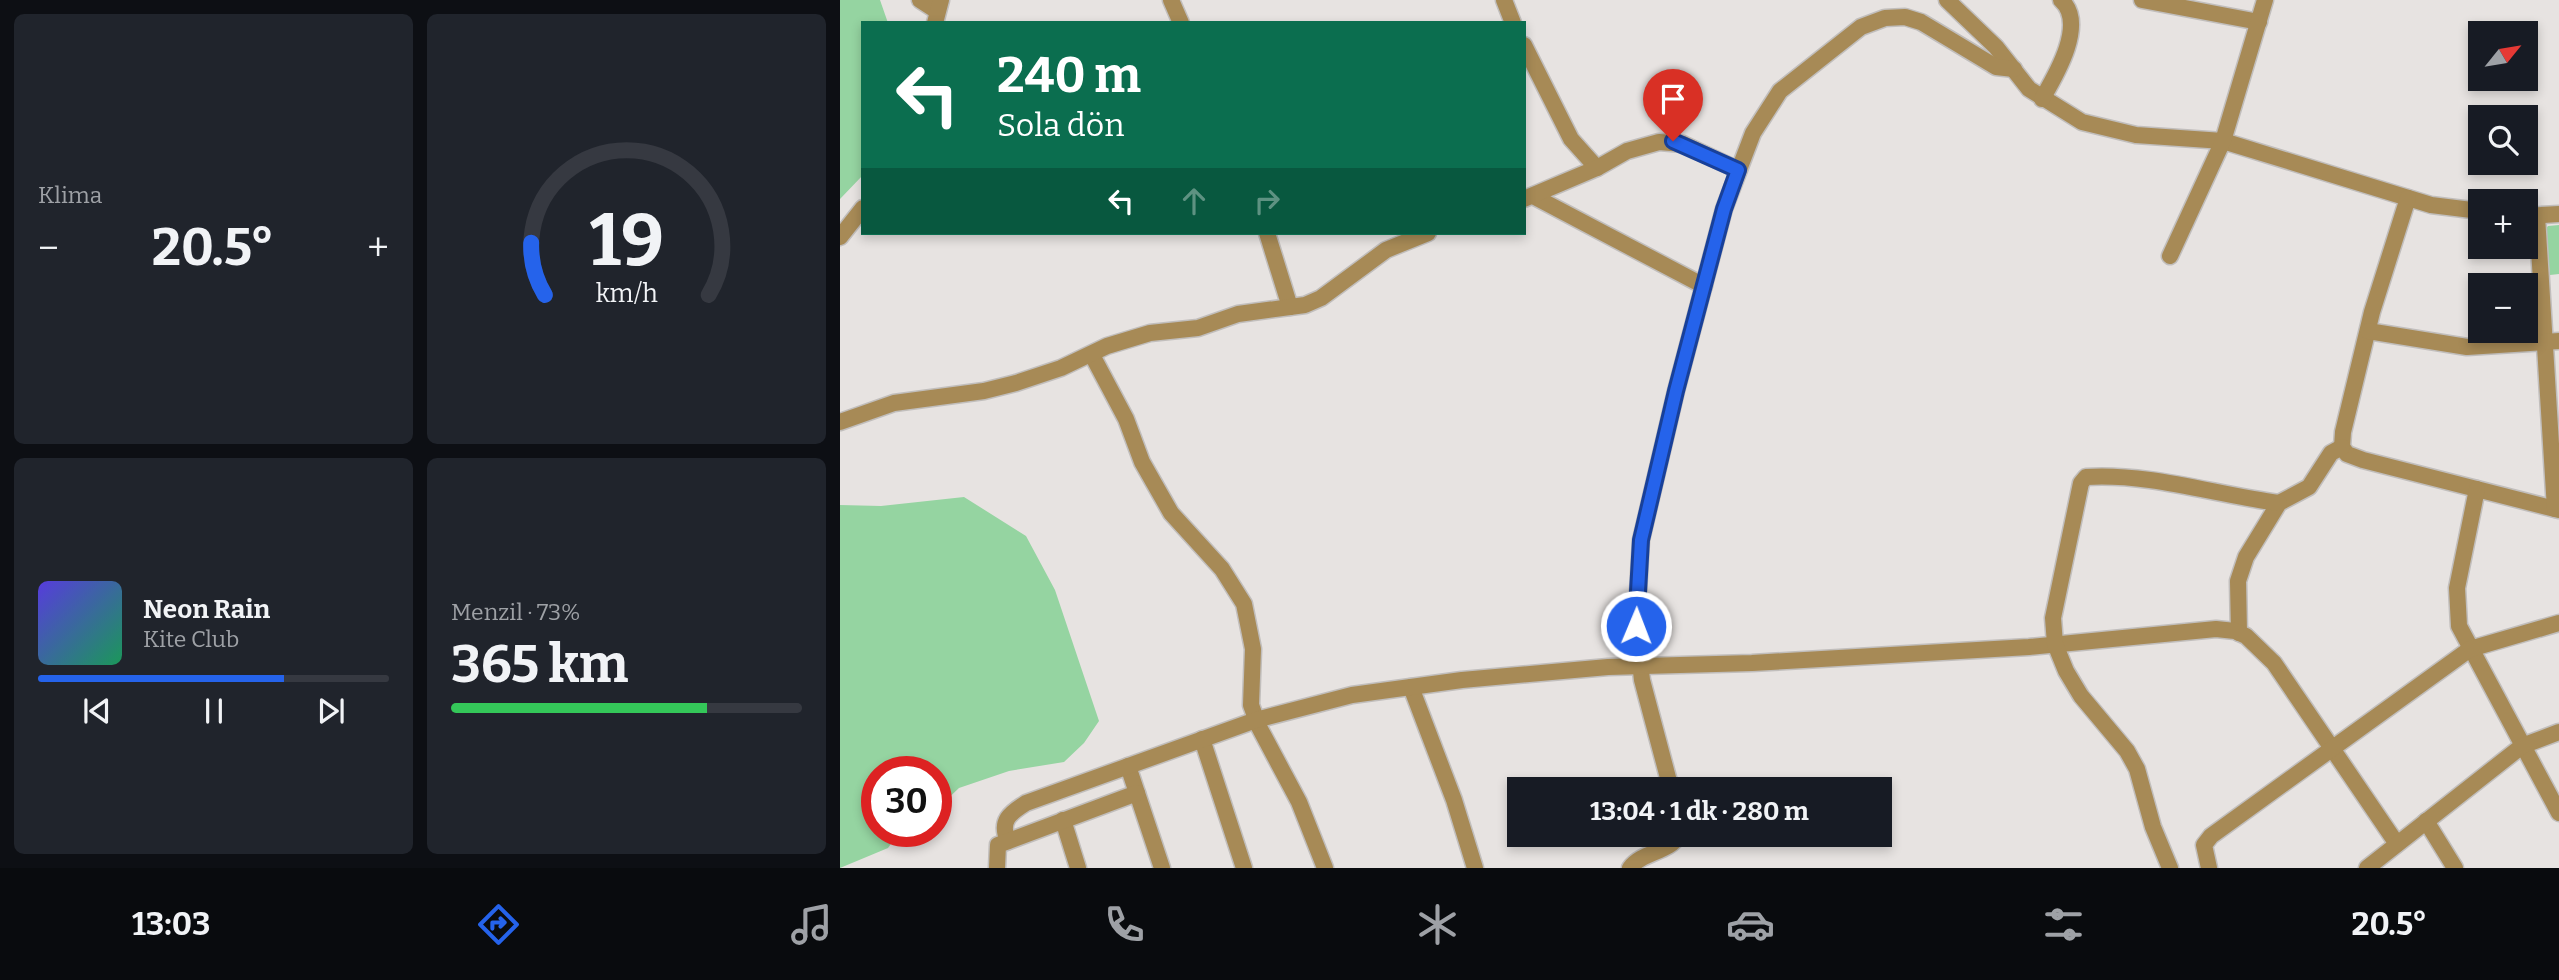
<!DOCTYPE html>
<html lang="tr">
<head>
<meta charset="utf-8">
<style>
  :root { --surface:#171b24; --page:#20242c; --text:#f1f3f6; --muted:#9ea1a6; --line:#363941; --accent:#2563eb }
  body { margin:0; font-family:Bitter,serif; background:var(--page); color:var(--text); height:100vh; display:flex; flex-direction:column; font-size:26px; white-space:nowrap }
  * { box-sizing:border-box; margin:0 }
  p { font-size:23px; color:var(--muted) }
  .icon { flex:none; width:38px; height:38px; fill:none; stroke:currentColor; stroke-width:2; stroke-linecap:round; stroke-linejoin:round }
  .map { position:relative; flex:1; overflow:hidden }
  .panel { display:flex; flex-direction:column; gap:14px; padding:14px; background:#0d0f14; width:840px }
  .panel>* { flex:none }
  .top-card { position:absolute; left:21px; top:21px; width:665px; height:214px; border-radius:0px; box-shadow:0 4px 10px #0003; background:#0b6e4f; color:#fff; overflow:hidden }
  .needle { width:46px; rotate:60deg }
  .fabs { position:absolute; left:1628px; top:21px; display:grid; gap:14px }
  .fabs a { display:grid; place-items:center; width:70px; height:70px; border-radius:0px; background:var(--surface); box-shadow:0 4px 10px #0003; font-size:35px }
  .speed { position:absolute; left:21px; top:756px; display:flex; gap:14px; font-size:35px; font-weight:700; text-align:center }
  .speed>* { display:grid; place-content:center; width:91px; height:91px; border-radius:50%; background:var(--surface); box-shadow:0 4px 10px #0003; line-height:1 }
  .speed .limit { border:10px solid #d22; background:#fff; color:#111 }
  .pin { position:absolute; display:grid; place-items:center; width:60px; height:60px; color:#fff; margin:-72px -30px; border-radius:50% 50% 50% 0; rotate:-45deg; box-shadow:0 0 7px #0007 }
  .pin .icon { rotate:45deg }
  .me { position:absolute; width:77px; margin:-38px; rotate:1deg; stroke-linejoin:round; filter:drop-shadow(0 0 5px #0008) }
  .turn { display:flex; align-items:center; gap:24px; height:147px; padding:0 21px; font-size:32px }
  .turn .icon { width:91px; height:91px; stroke-width:2.5 }
  .turn b { display:block; font-size:49px; line-height:60px }
  .lanes { display:flex; align-items:center; height:66px; padding:0 21px; background:#0003; justify-content:center; gap:35px; direction:ltr }
  .lanes .off { opacity:.35 }
  .big { font-size:52px; font-weight:700; line-height:1.1 }
  .panel .tile { flex:1; display:flex; flex-direction:column; justify-content:center; gap:10px; min-width:0; padding:0 24px; border-radius:10px; background:var(--page) }
  .panel .dial { align-items:center; gap:0 }
  .dial svg { height:182px; overflow:visible; fill:none; stroke:var(--line); stroke-width:7; stroke-linecap:round; text-anchor:middle }
  .dial text { fill:var(--text); stroke:none }
  .song { display:flex; align-items:center; gap:21px }
  .cover { width:84px; height:84px; border-radius:10px; background:linear-gradient(135deg,hsl(250 70% 55%),hsl(150 70% 35%)) }
  .played { height:7px; border-radius:4px; background:linear-gradient(90deg,var(--accent) 70%,var(--line) 70%) }
  .keys { display:flex; justify-content:space-around; direction:ltr }
  .heat { display:flex; justify-content:space-between; align-items:center; font-size:38px; direction:ltr }
  .charge { height:10px; border-radius:5px; background:linear-gradient(90deg,#34c759 73%,var(--line) 0) }
  .panel .tiles { flex:1; display:grid; gap:14px; grid-template-columns:repeat(2,1fr) }
  .trip { position:absolute; left:667px; top:777px; width:385px; height:70px; border-radius:0px; background:var(--surface); box-shadow:0 4px 10px #0003; font-weight:700; line-height:70px; text-align:center }
  .tab-bar { display:flex; height:112px; justify-content:space-around; align-items:center; background:#090b0e; color:var(--muted) }
  .tab-bar .icon { width:49px; height:49px }
  .tab-bar .selected { color:var(--accent) }
  .tab-bar b { font-size:32px; color:var(--text) }
  main { display:flex; flex:1; min-height:0 }
  .map>svg:first-child { display:block }
  .green { fill:#95d4a1 }
  .lines { fill:none; stroke-linecap:round; stroke-linejoin:round }
  .minor-casing { stroke:#c1bebc; stroke-width:19 }
  .minor { stroke:#a78a56; stroke-width:16 }
  .route-casing { stroke:#184099; stroke-width:18 }
  .route { stroke:#2563eb; stroke-width:12 }
</style>
</head>
<body>
<main>
<section class="panel">
<div class="tiles">
<div class="tile"><p>Klima</p>
<div class="heat"><a>−</a><b class="big">20.5°</b><a>+</a></div>
</div>
<div class="tile dial"><svg viewBox="0 0 100 80">
<path d="M14 69A42 42 0 1 1 86 69"/>
<path d="M14 69A42 42 0 0 1 8 46" stroke="#2563eb"/>
<text x="50" y="56" font-size="32" font-weight="700">19</text>
<text x="50" y="72" font-size="11">km/h</text>
</svg></div>
<div class="tile">
<div class="song"><i class="cover"></i><div><b>Neon Rain</b><p>Kite Club</p></div></div>
<div class="played"></div>
<div class="keys"><svg class="icon" aria-label="previous" viewBox="0 0 24 24"><path d="M18 5L8 12l10 7zM5 5v14"/></svg><svg class="icon" aria-label="pause" viewBox="0 0 24 24"><path d="M8 5v14M16 5v14"/></svg><svg class="icon" aria-label="next" viewBox="0 0 24 24"><path d="M6 5l10 7-10 7zM19 5v14"/></svg></div>
</div>
<div class="tile"><p>Menzil · 73%</p><b class="big">365 km</b><div class="charge"></div></div>
</div>
</section>
<div class="map">
<svg width="1719" height="868" viewBox="0 0 1719 868">
  <rect width="100%" height="100%" fill="#e7e3e1"/>
  <g class="green">
    <path d="M0 0H40L48 23H23V175L0 199Z"/>
    <path d="M1719 225V274L1710 275 1705 230 1708 226Z"/>
    <path d="M124 497 186 536 215 590 259 721 244 743 224 762 169 771 119 788 96 810V772H37V831H60L48 848 0 868V505L41 506Z"/>
  </g>
  <g class="lines">
    <g class="minor-casing">
      <g id="minor">
        <path d="M80 0 97 11"/>
        <path d="M331 0 341 23"/>
        <path d="M664 0 673 23"/>
        <path d="M1107 0 1156 47 1189 89 1242 122 1296 135 1383 141 1591 205 1640 211"/>
        <path d="M1302 0 1419 22"/>
        <path d="M95 23 101 0"/>
        <path d="M684 45 731 139 757 168"/>
        <path d="M1202 99C1216 75 1247 23 1221 0"/>
        <path d="M693 196 864 286"/>
        <path d="M1568 198 1532 312 1503 432 1502 447 1507 454 1523 460 1719 510"/>
        <path d="M684 199 757 168 787 151 819 142 843 144 898 170"/>
        <path d="M1685 216 1719 214"/>
        <path d="M1697 216 1715 509"/>
        <path d="M427 233 450 307"/>
        <path d="M0 237 23 208"/>
        <path d="M1330 256 1383 141 1425 0"/>
        <path d="M1528 331 1627 347 1719 341"/>
        <path d="M252 355 286 419 302 462 331 513 382 569 404 604 413 649 411 705 419 727 459 802 485 868"/>
        <path d="M0 422 54 403 144 391 176 383 221 368 267 346 310 333 358 328 398 314 465 305 481 298 546 250 588 233"/>
        <path d="M1637 489 1617 588 1619 626 1719 813"/>
        <path d="M1399 633 1398 581 1406 557 1439 503 1469 487 1491 453 1502 447"/>
        <path d="M571 687 614 800 635 868"/>
        <path d="M362 739 404 868"/>
        <path d="M288 766 322 868"/>
        <path d="M831 789 802 680 796 627 801 540 836 391 884 209 913 133 940 91 1021 27 1045 18 1065 17 1081 22 1156 67 1174 69"/>
        <path d="M223 820 238 868"/>
        <path d="M1586 821 1615 868"/>
        <path d="M168 841C159 821 170 813 186 803L416 720 512 695 622 680 768 667 912 663 1189 647 1376 629 1395 631 1406 636 1434 663 1557 844"/>
        <path d="M157 868 158 845 297 793"/>
        <path d="M790 868C803 851 829 853 839 835"/>
        <path d="M1330 868 1313 827 1297 769 1287 751 1241 696 1226 671 1215 644 1213 618 1241 483 1246 477C1311 473 1376 495 1439 503"/>
        <path d="M1369 868 1364 845 1371 836 1630 649 1719 623"/>
        <path d="M1527 868 1682 746 1719 732"/>
      </g>
    </g>
    <use href="#minor" class="minor"/>
  </g>
  <g class="lines">
    <g class="route-casing">
      <path id="route" d="M796 626 801 540 836 391 884 209 898 170 833 141"/>
    </g>
    <use href="#route" class="route"/>
  </g>
</svg>
<div class="fabs">
<a><svg class="needle" viewBox="-14 -14 28 28"><path d="M0-13l5 13h-10z" fill="#e53935"/><path d="M0 13l5-13h-10z" fill="#9ea1a6"/></svg></a>
<a><svg class="icon" aria-label="search" viewBox="0 0 24 24"><circle cx="10" cy="10" r="6"/><path d="M15 15l6 6"/></svg></a>
<a>+</a>
<a>−</a>
</div>
<div class="speed"><div class="limit">30</div></div>
<div class="pin" style="left:833px;top:141px;background:#d93025"><svg class="icon" aria-label="arrive" viewBox="0 0 24 24"><path d="M6 21V4h12l-3 4 3 4H6"/></svg></div>
<svg class="me" style="left:796px;top:626px" viewBox="-20 -20 40 40"><circle r="17" fill="#2563eb" stroke="#fff" stroke-width="3"/><path d="M0-11L8 9 0 5-8 9z" fill="#fff"/></svg>
<div class="trip">13:04 · 1 dk · 280 m</div>
<div class="top-card">
<div class="turn"><svg class="icon" aria-label="left" viewBox="0 0 24 24"><path d="M17 20v-9H6M10 6l-5 5 5 5"/></svg><div><b>240 m</b>Sola dön</div></div>
<div class="lanes"><svg class="icon" aria-label="left" viewBox="0 0 24 24"><path d="M17 20v-9H6M10 6l-5 5 5 5"/></svg><svg class="icon off" aria-label="ahead" viewBox="0 0 24 24"><path d="M12 20V5M6 11l6-6 6 6"/></svg><svg class="icon off" aria-label="right" viewBox="0 0 24 24"><path d="M7 20v-9h11M14 6l5 5-5 5"/></svg></div>
</div>
</div>
</main>
<nav class="tab-bar">
<b>13:03</b>
<svg class="icon selected" aria-label="directions" viewBox="0 0 24 24"><path d="M12 3l9 9-9 9-9-9zM9 14v-3h6M13 9l2 2-2 2"/></svg>
<svg class="icon" aria-label="music" viewBox="0 0 24 24"><path d="M9 18V5l10-2v13"/><circle cx="6" cy="18" r="3"/><circle cx="16" cy="16" r="3"/></svg>
<svg class="icon" aria-label="phone" viewBox="0 0 24 24"><path d="M5 4h4l2 5-3 2q2 4 5 5l2-3 5 2v4C11 20 4 13 5 4z"/></svg>
<svg class="icon" aria-label="climate" viewBox="0 0 24 24"><path d="M12 3v18M4 7l16 10M4 17L20 7"/></svg>
<svg class="icon" aria-label="car" viewBox="0 0 24 24"><path d="M5 17H2v-5l4-1 3-4h7l3 4 3 1v5h-3M9 17h6M6 11h13"/><circle cx="7" cy="17" r="2"/><circle cx="17" cy="17" r="2"/></svg>
<svg class="icon" aria-label="filters" viewBox="0 0 24 24"><path d="M4 7h16M4 17h16"/><circle cx="9" cy="7" r="2"/><circle cx="15" cy="17" r="2"/></svg>
<b>20.5°</b>
</nav>
</body>
</html>
